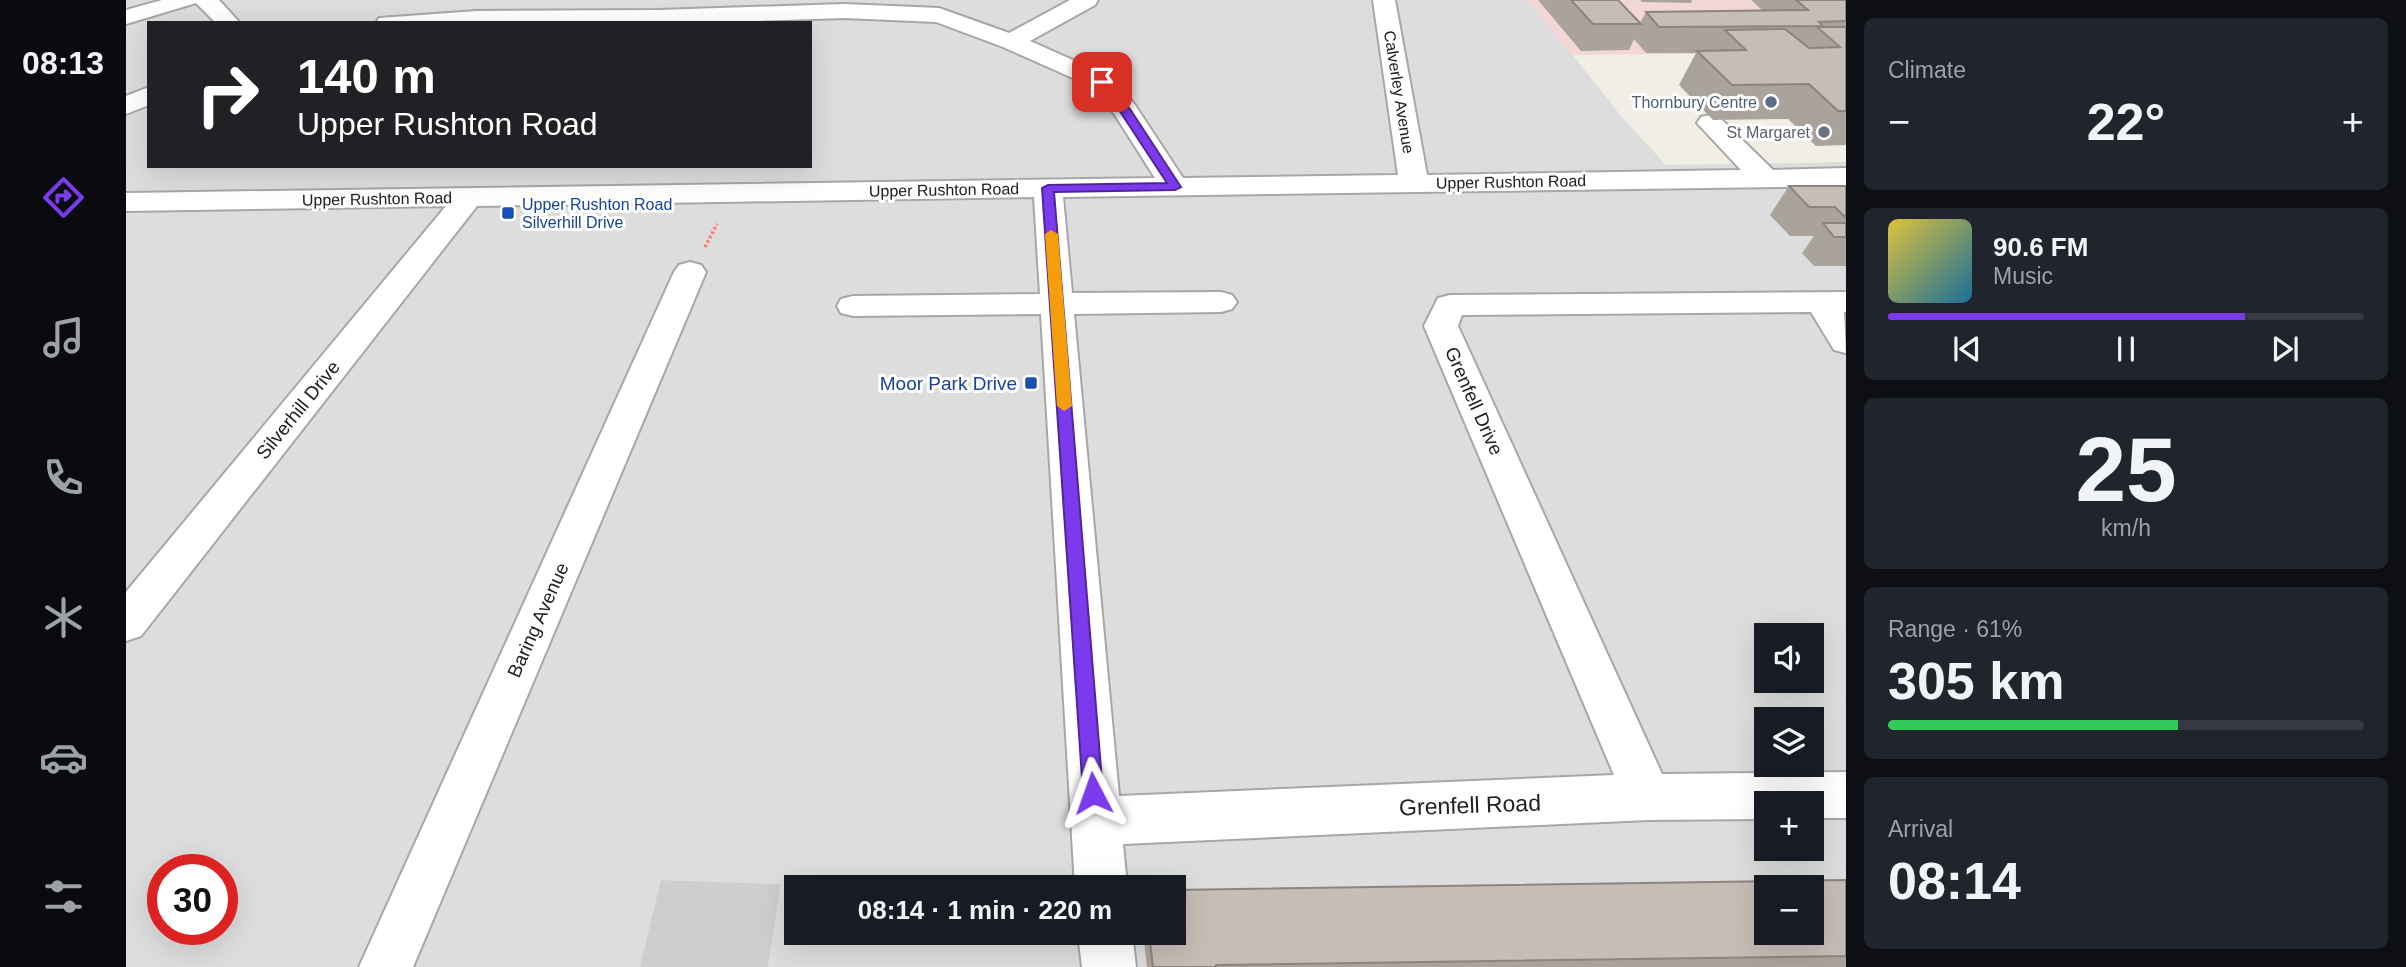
<!DOCTYPE html>
<html lang="en">
<head>
<meta charset="utf-8">
<style>
  :root { --surface:#171b24; --page:#20242c; --text:#f1f3f6; --muted:#9ea1a6; --line:#363941; --accent:#7c3aed }
  body { margin:0; font-family:Arial,sans-serif; background:var(--page); color:var(--text); height:100vh; display:flex; flex-direction:column; font-size:26px; white-space:nowrap }
  * { box-sizing:border-box; margin:0 }
  p { font-size:23px; color:var(--muted) }
  .icon { flex:none; width:38px; height:38px; fill:none; stroke:currentColor; stroke-width:2; stroke-linecap:round; stroke-linejoin:round }
  .map { position:relative; flex:1; overflow:hidden }
  .panel { display:flex; flex-direction:column; gap:18px; padding:18px; background:#0d0f14; width:560px }
  .panel>* { flex:none }
  .guide { position:absolute; left:21px; top:21px; width:665px; height:147px; border-radius:0px; box-shadow:0 7px 28px #0002; background:#202124; color:#fff; overflow:hidden }
  .fabs { position:absolute; left:1628px; top:623px; display:grid; gap:14px }
  .fabs a { display:grid; place-items:center; width:70px; height:70px; border-radius:0px; background:var(--surface); box-shadow:0 7px 28px #0002; font-size:35px }
  .speed { position:absolute; left:21px; top:854px; display:flex; gap:14px; font-size:35px; font-weight:700; text-align:center }
  .speed>* { display:grid; place-content:center; width:91px; height:91px; border-radius:50%; background:var(--surface); box-shadow:0 7px 28px #0002; line-height:1 }
  .speed .limit { border:10px solid #d22; background:#fff; color:#111 }
  .pin { position:absolute; display:grid; place-items:center; width:60px; height:60px; color:#fff; margin:-30px; border-radius:14px; box-shadow:0 4px 10px #0006 }
  .me { position:absolute; width:77px; margin:-38px; rotate:356deg; stroke-linejoin:round; filter:drop-shadow(0 0 5px #0008) }
  .turn { display:flex; align-items:center; gap:24px; height:147px; padding:0 35px; font-size:32px }
  .turn .icon { width:91px; height:91px; stroke-width:2.5 }
  .turn b { display:block; font-size:49px; line-height:60px }
  .big { font-size:52px; font-weight:700; line-height:1.1 }
  .panel .widget { flex:1; display:flex; flex-direction:column; justify-content:center; gap:10px; min-width:0; padding:0 24px; border-radius:10px; background:var(--page) }
  .panel .dial { align-items:center; gap:0 }
  .dial b { font-size:91px; line-height:1 }
  .song { display:flex; align-items:center; gap:21px }
  .cover { width:84px; height:84px; border-radius:10px; background:linear-gradient(135deg,hsl(50 70% 55%),hsl(200 70% 35%)) }
  .played { height:7px; border-radius:4px; background:linear-gradient(90deg,var(--accent) 75%,var(--line) 75%) }
  .keys { display:flex; justify-content:space-around; direction:ltr }
  .heat { display:flex; justify-content:space-between; align-items:center; font-size:38px; direction:ltr }
  .charge { height:10px; border-radius:5px; background:linear-gradient(90deg,#34c759 61%,var(--line) 0) }
  .trip { position:absolute; left:658px; top:875px; width:402px; height:70px; border-radius:0px; background:var(--surface); box-shadow:0 7px 28px #0002; font-weight:700; line-height:70px; text-align:center }
  main { display:flex; flex:1; min-height:0 }
  .dock { display:flex; flex-direction:column; width:126px; justify-content:space-around; align-items:center; background:#090b0e; color:var(--muted) }
  .dock .icon { width:49px; height:49px }
  .dock .active { color:var(--accent) }
  .dock b { font-size:32px; color:var(--text) }
  .map>svg:first-child { display:block }
  .residential { fill:#dedddd; fill-rule:evenodd }
  .commercial { fill:#f2d7d6 }
  .religious { fill:#cecece }
  .lines { fill:none; stroke-linecap:round; stroke-linejoin:round }
  .minor-casing { stroke:#a7a7a7; stroke-width:4 }
  .path { stroke:#fd7c6b; stroke-width:3.5; stroke-dasharray:2.5 2.5; stroke-linecap:butt }
  .minor { fill:#fff; fill-rule:evenodd }
  .wall { fill:#aaa39c }
  .building { fill:#c6bdb5; stroke:#8b847f; stroke-width:2; fill-rule:evenodd }
  .route { fill:#7c3aed; stroke:#51269a; stroke-width:2 }
  .slow { fill:#f59e0b }
  .service-dot { fill:#5c6f8a; stroke:#fff; stroke-width:2.5 }
  .worship-dot { fill:#6b7280; stroke:#fff; stroke-width:2.5 }
  .transit-dot { fill:#1a4fb4; stroke:#fff; stroke-width:2.5 }
  .labels { text-anchor:middle; dominant-baseline:central; stroke-width:6; stroke-linejoin:round; paint-order:stroke }
  .far-street-label { font-size:16px; fill:#202020; stroke:#fff }
  .far-service-label { font-size:16px; fill:#4e5e75; stroke:#fff; text-anchor:end }
  .far-worship-label { font-size:16px; fill:#5b616d; stroke:#fff; text-anchor:end }
  .far-transit-label { font-size:16px; fill:#164399; stroke:#fff; text-anchor:start }
  .transit-label { font-size:19px; fill:#164399; stroke:#fff; text-anchor:end }
  .street-label { font-size:19px; fill:#202020; stroke:#fff }
  .near-street-label { font-size:23px; fill:#202020; stroke:#fff }
</style>
</head>
<body>
<main>
<nav class="dock">
<b>08:13</b>
<svg class="icon active" aria-label="directions" viewBox="0 0 24 24"><path d="M12 3l9 9-9 9-9-9zM9 14v-3h6M13 9l2 2-2 2"/></svg>
<svg class="icon" aria-label="music" viewBox="0 0 24 24"><path d="M9 18V5l10-2v13"/><circle cx="6" cy="18" r="3"/><circle cx="16" cy="16" r="3"/></svg>
<svg class="icon" aria-label="phone" viewBox="0 0 24 24"><path d="M5 4h4l2 5-3 2q2 4 5 5l2-3 5 2v4C11 20 4 13 5 4z"/></svg>
<svg class="icon" aria-label="climate" viewBox="0 0 24 24"><path d="M12 3v18M4 7l16 10M4 17L20 7"/></svg>
<svg class="icon" aria-label="car" viewBox="0 0 24 24"><path d="M5 17H2v-5l4-1 3-4h7l3 4 3 1v5h-3M9 17h6M6 11h13"/><circle cx="7" cy="17" r="2"/><circle cx="17" cy="17" r="2"/></svg>
<svg class="icon" aria-label="filters" viewBox="0 0 24 24"><path d="M4 7h16M4 17h16"/><circle cx="9" cy="7" r="2"/><circle cx="15" cy="17" r="2"/></svg>
</nav>
<div class="map">
<svg width="1720" height="967" viewBox="0 0 1720 967">
  <rect width="100%" height="100%" fill="#f1eee6"/>
  <path class="residential" d="M0 0H1403L1496 117 1540 165 1720 162V967H642L655 884 536 880 514 967H0ZM23 23H684V166H23ZM1640 635H1685V681H1640ZM1640 719H1685V765H1640ZM1640 803H1685V849H1640ZM37 870H96V929H37ZM670 887H1048V933H670ZM1640 887H1685V933H1640Z"/>
  <path class="commercial" d="M1402 0H1692L1720 53 1446 55Z"/>
  <path class="religious" d="M535 880 655 884 642 967H514Z"/>
  <g class="lines">
    <g class="minor-casing">
      <g id="minor">
        <path d="M36 0H93L114 23H90L70 3 0 24V10Z"/>
        <path d="M944 0H972L969 5 904 41 985 77 1009 105 1057 178 1272 175 1247 0H1269L1301 175 1615 170 1571 123 1575 117 1584 115 1593 117 1647 170 1720 168V186L937 197 946 293 1095 292 1106 295 1111 302 1106 309 1095 312 948 314 993 796 1488 775 1298 326 1312 298 1324 295 1720 292V312H1718L1720 353 1708 350 1685 312 1336 315 1332 326 1536 774 1720 772V818H1685V803H1640V819L1522 820 997 844 1001 887H949L915 314 727 316 715 313 711 306 715 299 727 296 914 294 908 197 351 206 15 636 0 641V592L320 206 0 211V193L1029 178 989 115 967 87 877 47 810 22 718 18 569 23H250L253 18 351 11 532 10 718 4 813 8 883 33Z"/>
        <path d="M23 87V105L0 114V96Z"/>
        <path d="M564 262 575 265 580 272 287 967H233L548 272 553 265Z"/>
        <path d="M952 933H1006L1010 967H956Z"/>
      </g>
    </g>
    <path class="path" d="M579 247 591 224"/>
    <use href="#minor" class="minor"/>
  </g>
  <g class="wall">
    <path d="M1412 0H1492L1514 23 1520 12 1637 11 1625 0H1720V145L1690 146 1662 119 1587 120 1553 85 1570 53H1520L1508 39 1503 50 1455 51Z"/>
    <path d="M1514 0H1566L1565 3 1516 2Z"/>
    <path d="M1663 186H1720V266H1688L1676 253 1688 236H1664L1644 215Z"/>
    <path d="M1720 880V967H1021L1017 933H1048Z"/>
  </g>
  <g class="building">
    <path d="M1445 0H1492L1515 24H1467Z"/>
    <path d="M1670 0H1720V21L1693 22 1697 26 1533 27 1520 12 1682 10Z"/>
    <path d="M1691 27H1720V111H1712L1683 84 1606 85 1571 51 1620 50 1599 30 1659 29 1683 48 1714 47Z"/>
    <path d="M1663 186H1720V218L1709 207H1683Z"/>
    <path d="M1697 223H1720V237H1708Z"/>
    <path d="M1720 880V956L1090 965V967H1027L1023 933H1048V890ZM1640 887H1685V933H1640Z"/>
  </g>
  <path class="route" d="M976 79 1004 109 1055 187 1049 190 928 192 977 793 974 800 967 803 960 800 957 793 916 188 922 185 1041 183 995 113 971 82Z"/>
  <path class="slow" d="M925 230 932 234 946 406 938 411 931 406 919 234Z"/>
  <circle class="service-dot" cx="1645" cy="102" r="7"/>
  <circle class="worship-dot" cx="1698" cy="132" r="7"/>
  <g class="transit-dot">
    <rect x="375" y="206" width="14" height="14" rx="3.5"/>
    <rect x="898" y="376" width="14" height="14" rx="3.5"/>
  </g>
  <g class="labels">
    <g class="far-street-label">
      <text transform="translate(1273 92) rotate(81)">Calverley Avenue</text>
      <text transform="translate(1385 182) rotate(-1)">Upper Rushton Road</text>
      <text transform="translate(818 190) rotate(-1)">Upper Rushton Road</text>
      <text transform="translate(251 199) rotate(-1)">Upper Rushton Road</text>
    </g>
    <g class="far-service-label">
      <text x="1631" y="102">Thornbury Centre</text>
    </g>
    <g class="far-worship-label">
      <text x="1684" y="132">St Margaret</text>
    </g>
    <g class="far-transit-label">
      <text x="396" y="204">Upper Rushton Road<tspan x="396" dy="18">Silverhill Drive</tspan></text>
    </g>
    <g class="transit-label">
      <text x="891" y="383">Moor Park Drive</text>
    </g>
    <g class="street-label">
      <text transform="translate(1348 401) rotate(66)">Grenfell Drive</text>
      <text transform="translate(172 410) rotate(-51)">Silverhill Drive</text>
      <text transform="translate(412 620) rotate(-66)">Baring Avenue</text>
    </g>
    <g class="near-street-label">
      <text transform="translate(1344 805) rotate(-2)">Grenfell Road</text>
    </g>
  </g>
</svg>
<div class="fabs">
<a><svg class="icon" aria-label="sound" viewBox="0 0 24 24"><path d="M4 9h4l5-4v14l-5-4H4zM17 9q2 3 0 6"/></svg></a>
<a><svg class="icon" aria-label="layers" viewBox="0 0 24 24"><path d="M12 4l9 5-9 5-9-5zM3 14l9 5 9-5"/></svg></a>
<a>+</a>
<a>−</a>
</div>
<div class="speed"><div class="limit">30</div></div>
<div class="pin" style="left:976px;top:82px;background:#d93025"><svg class="icon" aria-label="arrive" viewBox="0 0 24 24"><path d="M6 21V4h12l-3 4 3 4H6"/></svg></div>
<svg class="me" style="left:967px;top:793px" viewBox="-20 -20 40 40"><path d="M0-17L14 15 0 8-14 15z" fill="#7c3aed" stroke="#fff" stroke-width="4"/></svg>
<div class="trip">08:14 · 1 min · 220 m</div>
<div class="guide">
<div class="turn"><svg class="icon" aria-label="right" viewBox="0 0 24 24"><path d="M7 20v-9h11M14 6l5 5-5 5"/></svg><div><b>140 m</b>Upper Rushton Road</div></div>
</div>
</div>
<section class="panel">
<div class="widget"><p>Climate</p>
<div class="heat"><a>−</a><b class="big">22°</b><a>+</a></div>
</div>
<div class="widget">
<div class="song"><i class="cover"></i><div><b>90.6 FM</b><p>Music</p></div></div>
<div class="played"></div>
<div class="keys"><svg class="icon" aria-label="previous" viewBox="0 0 24 24"><path d="M18 5L8 12l10 7zM5 5v14"/></svg><svg class="icon" aria-label="pause" viewBox="0 0 24 24"><path d="M8 5v14M16 5v14"/></svg><svg class="icon" aria-label="next" viewBox="0 0 24 24"><path d="M6 5l10 7-10 7zM19 5v14"/></svg></div>
</div>
<div class="widget dial"><b>25</b><p>km/h</p></div>
<div class="widget"><p>Range · 61%</p><b class="big">305 km</b><div class="charge"></div></div>
<div class="widget"><p>Arrival</p><b class="big">08:14</b></div>
</section>
</main>
</body>
</html>
